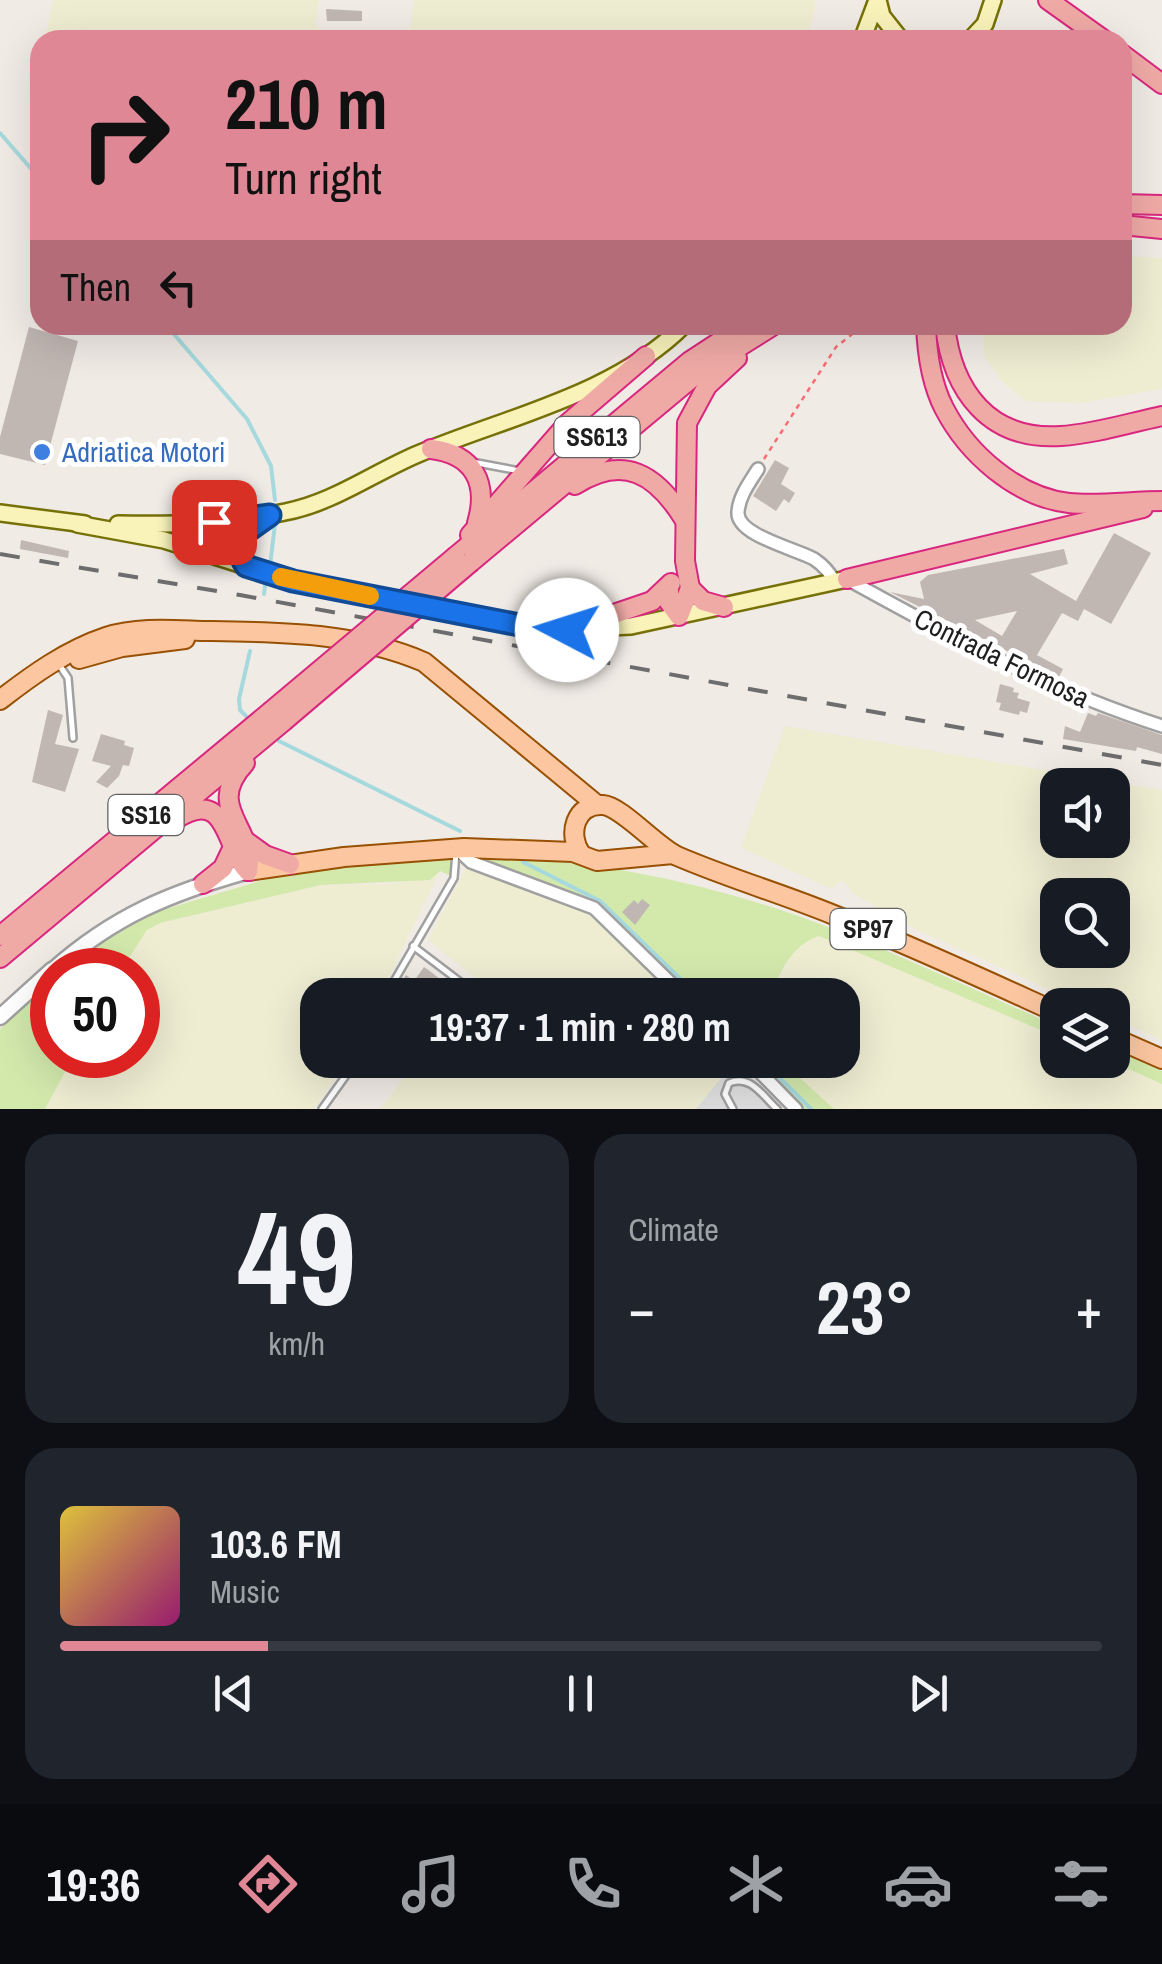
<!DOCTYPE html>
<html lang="en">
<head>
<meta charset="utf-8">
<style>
  :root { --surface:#171b24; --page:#20242c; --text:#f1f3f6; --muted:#9ea1a6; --line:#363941; --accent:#e08796 }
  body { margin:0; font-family:"Archivo Narrow",sans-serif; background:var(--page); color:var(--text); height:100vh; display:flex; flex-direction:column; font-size:38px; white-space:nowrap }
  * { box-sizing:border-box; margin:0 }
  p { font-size:32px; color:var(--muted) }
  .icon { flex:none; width:55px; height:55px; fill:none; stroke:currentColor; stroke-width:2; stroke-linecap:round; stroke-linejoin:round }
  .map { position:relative; height:1109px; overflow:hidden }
  .panel { display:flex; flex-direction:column; gap:25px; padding:25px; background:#0d0f14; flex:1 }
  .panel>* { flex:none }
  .banner { position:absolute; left:30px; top:30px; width:1102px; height:305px; border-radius:30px; box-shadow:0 10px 40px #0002; background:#e08796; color:#111; overflow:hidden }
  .controls { position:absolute; left:1040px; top:768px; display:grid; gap:20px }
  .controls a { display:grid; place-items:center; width:90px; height:90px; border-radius:20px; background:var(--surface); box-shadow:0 10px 40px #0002; font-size:50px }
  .speed { position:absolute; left:30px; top:948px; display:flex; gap:20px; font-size:50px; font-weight:700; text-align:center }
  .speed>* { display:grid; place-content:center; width:130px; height:130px; border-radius:50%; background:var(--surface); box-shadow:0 10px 40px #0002; line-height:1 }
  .speed .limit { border:15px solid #d22; background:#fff; color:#111 }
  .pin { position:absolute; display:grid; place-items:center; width:85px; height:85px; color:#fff; margin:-42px; border-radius:20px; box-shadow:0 5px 15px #0006 }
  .me { position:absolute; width:110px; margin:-55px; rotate:275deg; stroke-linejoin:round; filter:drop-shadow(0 0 8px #0008) }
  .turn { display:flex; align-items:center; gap:35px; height:210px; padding:0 30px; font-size:45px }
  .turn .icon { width:130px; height:130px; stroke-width:2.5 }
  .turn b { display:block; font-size:70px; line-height:85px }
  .then { display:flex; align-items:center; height:95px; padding:0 30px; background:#0003; gap:20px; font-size:38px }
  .big { font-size:75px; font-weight:700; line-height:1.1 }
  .panel .card { flex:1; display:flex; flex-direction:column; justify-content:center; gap:15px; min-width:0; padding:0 35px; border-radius:30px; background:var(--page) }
  .panel .dial { align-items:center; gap:0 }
  .dial b { font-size:130px; line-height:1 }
  .song { display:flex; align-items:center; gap:30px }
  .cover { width:120px; height:120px; border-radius:15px; background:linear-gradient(135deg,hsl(50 70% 55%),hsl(320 70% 35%)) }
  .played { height:10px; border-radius:5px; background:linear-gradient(90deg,var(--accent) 20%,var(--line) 20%) }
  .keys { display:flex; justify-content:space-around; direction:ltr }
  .heat { display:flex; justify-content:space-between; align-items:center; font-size:55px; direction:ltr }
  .panel .tiles { flex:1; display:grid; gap:25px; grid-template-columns:1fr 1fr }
  .card:last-child { grid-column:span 2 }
  .trip { position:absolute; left:300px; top:978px; width:560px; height:100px; border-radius:30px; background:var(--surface); box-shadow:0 10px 40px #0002; font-weight:700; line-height:100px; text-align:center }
  .menu { display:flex; height:160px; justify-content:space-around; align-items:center; background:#090b0e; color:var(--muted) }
  .menu .icon { width:70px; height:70px }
  .menu .active { color:var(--accent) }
  .menu b { font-size:45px; color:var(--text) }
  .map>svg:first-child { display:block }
  .farmland { fill:#eeecd1; fill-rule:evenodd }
  .grass { fill:#d3e9ac }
  .parking { fill:#dfdfdf }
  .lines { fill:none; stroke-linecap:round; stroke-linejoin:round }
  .stream { stroke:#a6d9dd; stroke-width:4 }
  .building { fill:#c0b6b2; fill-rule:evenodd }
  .service-casing { stroke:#a0a0a0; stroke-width:10 }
  .minor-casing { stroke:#a0a0a0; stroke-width:16 }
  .tertiary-casing { stroke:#a0a0a0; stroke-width:19 }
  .secondary-casing { stroke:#767106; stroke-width:20 }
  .primary-casing { stroke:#985002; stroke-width:22 }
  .trunk-casing { stroke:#d9277f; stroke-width:22 }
  .path { stroke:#f86e75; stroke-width:2.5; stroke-dasharray:5 5; stroke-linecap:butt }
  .service { stroke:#fff; stroke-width:5 }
  .minor { stroke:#fff; stroke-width:11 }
  .tertiary { stroke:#fff; stroke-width:14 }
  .secondary { stroke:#f9f3ba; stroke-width:15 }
  .primary { stroke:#fbc6a0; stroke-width:18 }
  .trunk { stroke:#f0aaa6; stroke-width:18 }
  .rail { stroke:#6d6d6d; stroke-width:4; stroke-dasharray:20 20; stroke-linecap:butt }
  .trunk-bridge-casing { stroke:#d9277f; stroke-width:22; stroke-linecap:butt }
  .trunk-bridge { stroke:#f0aaa6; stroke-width:18 }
  .route-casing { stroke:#114b97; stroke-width:25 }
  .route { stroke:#1a73e8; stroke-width:18 }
  .slow { stroke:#f59e0b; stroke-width:18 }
  .shop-dot { fill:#3f7fe0; stroke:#fff; stroke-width:4 }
  .labels { text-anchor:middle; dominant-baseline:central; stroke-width:10; stroke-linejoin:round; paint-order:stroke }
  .shield { fill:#fff; stroke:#626262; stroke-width:2.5 }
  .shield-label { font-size:25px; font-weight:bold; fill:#1f1f1f }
  .shop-label { font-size:28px; fill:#366cbe; stroke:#fff; text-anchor:start }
  .street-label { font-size:28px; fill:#1f1f1f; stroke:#fff }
</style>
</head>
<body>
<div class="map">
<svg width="1162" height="1109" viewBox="0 0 1162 1109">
  <rect width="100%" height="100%" fill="#f0ebe5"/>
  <g class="farmland">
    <path d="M53 0H319L315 23 326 40H45Z"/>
    <path d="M414 0H814L815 8 807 40H408Z"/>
    <path d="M1123 256 1162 258V389L1081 403 1025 401 1001 380 985 358 982 325H1122Z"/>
    <path d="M785 726 1162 790V1040L1113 1018 1112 1005H1084L917 930 852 893 847 884 840 881 832 889 741 848ZM1112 785V840H1058V785ZM1112 895V950H1058V895Z"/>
    <path d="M467 866 563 901 589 914 675 995H466L477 979 428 940Z"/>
    <path d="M440 871 380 995H318V1060H348L314 1109H45L74 1055H138V970H121L148 929 160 923 321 885 392 884Z"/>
    <path d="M819 936 1057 1037 1058 1060H1109L1162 1084V1109H834L780 1060H842V995H770L793 951 806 940Z"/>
    <path d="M417 1060H736L696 1109H380Z"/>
  </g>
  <g class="grass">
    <path d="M476 857C586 857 709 883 812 921 895 952 976 991 1057 1026V1037L819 936C791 945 782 970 770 995H688L613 921Z"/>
    <path d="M447 858H454L451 876 440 871 430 880 321 885 160 923 147 930 121 970H67L117 932 145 915 267 879 330 867Z"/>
    <path d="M52 981V1055H74L45 1109H0V1029Z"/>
    <path d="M1113 1049 1162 1071V1084L1109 1060H1112Z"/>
    <path d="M752 1060H780L834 1109H801Z"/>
  </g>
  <path class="parking" d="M736 1060 783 1109H696Z"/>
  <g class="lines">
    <g class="stream">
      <path d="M0 133 40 179"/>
      <path d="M166 325 247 419 271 466 275 500"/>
      <path d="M270 566 275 524"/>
      <path d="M264 594 265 586"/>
      <path d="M246 716 240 710 239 699 250 651"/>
      <path d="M279 741 460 831"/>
      <path d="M523 862 600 901 697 995"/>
      <path d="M762 1060 811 1109"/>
    </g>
  </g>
  <g class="building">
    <path d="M326 9 362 11V21H327Z"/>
    <path d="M29 327 78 341 45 465 0 454V437Z"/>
    <path d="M775 460 789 468 781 484 795 493 789 503 784 499 776 511 753 496Z"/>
    <path d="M1114 533 1151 553 1111 624 1084 609 1078 621 1062 613 1037 655 1063 669 1059 677 890 592 924 599 920 582 928 575 1064 549 1068 564 1030 574 1076 601ZM1017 611 1002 636 975 620Z"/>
    <path d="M21 540 69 551 68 558 20 549Z"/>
    <path d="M1000 684 1014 688 1013 692 1019 693 1017 698 1030 702 1027 713 1020 711 1019 715 999 710 1001 703 996 702Z"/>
    <path d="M48 710 63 715 55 744 79 749 65 792 32 782Z"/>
    <path d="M1088 713 1096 716 1098 713 1162 735V754L1137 747 1136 751 1063 739 1065 726 1080 732Z"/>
    <path d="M101 734 125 741 124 745 134 748 129 766 123 765 119 776 107 788 96 782 111 766 92 761Z"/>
    <path d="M642 899 650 905 635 925 622 912 634 900 638 904Z"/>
    <path d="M424 967 431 972 460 995H432L426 990 421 995H393L406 975 414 981Z"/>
  </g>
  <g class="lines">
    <g class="service-casing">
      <g id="service">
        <path d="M472 462 520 471"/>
        <path d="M60 666 68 678 73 738"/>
        <path d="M413 946 463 984"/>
        <path d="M386 995 454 878 456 852"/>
        <path d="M322 1109 357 1060"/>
        <path d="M733 1109 725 1094 729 1083C750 1074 762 1095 777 1109"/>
      </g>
    </g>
    <g class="minor-casing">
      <g id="minor">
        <path d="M758 469C750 482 739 496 738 512 736 535 796 549 814 559 823 565 830 573 835 582"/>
        <path d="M847 579C950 636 1049 690 1162 726"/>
        <path d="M456 848 471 862 594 908 683 995"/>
        <path d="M748 1060 796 1109"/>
      </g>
    </g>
    <g class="tertiary-casing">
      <g id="tertiary">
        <path d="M53 970C114 916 170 893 248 871"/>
        <path d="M0 1017 52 970"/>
      </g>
    </g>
    <g class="secondary-casing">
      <g id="secondary">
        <path d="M878 0 882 16 901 40"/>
        <path d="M862 40 877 0"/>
        <path d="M970 40 985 24 993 0"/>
        <path d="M0 513 85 524"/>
        <path d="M77 524 164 540 293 581 545 630 631 626 847 579"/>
        <path d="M118 524C174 525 230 524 285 512 333 503 373 473 418 454 506 417 614 395 684 325"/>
        <path d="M200 550 208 542 253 522"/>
        <path d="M246 565C235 551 239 537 252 526"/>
      </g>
    </g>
    <g class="primary-casing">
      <g id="primary">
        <path d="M79 659 122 647 185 639"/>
        <path d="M0 700C32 675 67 650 106 637 138 627 171 630 205 631 280 632 354 632 424 662L597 805"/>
        <path d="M581 854C567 835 575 803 603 805 621 806 656 846 677 856 728 878 783 894 834 915 910 945 983 979 1058 1013"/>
        <path d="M248 871 344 857 464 848 573 852 597 861 673 854"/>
        <path d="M1112 1037 1162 1059"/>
      </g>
    </g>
    <g class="trunk-casing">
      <g id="trunk">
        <path d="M1048 0 1104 40"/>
        <path d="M1122 54 1162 84"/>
        <path d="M1122 204 1162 205"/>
        <path d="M1122 225 1162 229"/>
        <path d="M926 325C927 352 931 383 944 408 967 453 1016 497 1069 503 1099 506 1132 501 1162 501"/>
        <path d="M945 325C952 391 989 441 1061 436 1094 434 1129 423 1162 416"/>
        <path d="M431 449C473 454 489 482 477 523"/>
        <path d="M575 485C624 454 656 474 684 519"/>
        <path d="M470 535 568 423 646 356"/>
        <path d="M456 556 690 361 745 325"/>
        <path d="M471 562 699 372 774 325"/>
        <path d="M847 579 1143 508"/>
        <path d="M669 586V602L679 616 690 588 685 561 687 423 707 386 737 358"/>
        <path d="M690 588 703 601 724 607"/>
        <path d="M567 630 652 601 671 583"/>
        <path d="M245 763C203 809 256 826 248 871"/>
        <path d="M176 819C229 786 224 848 248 871"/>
        <path d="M247 842 265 855 290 864"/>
        <path d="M203 884 223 868 232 849"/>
        <path d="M0 936 270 712"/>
        <path d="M0 958 284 721"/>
      </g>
    </g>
    <path class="path" d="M764 459 836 347 864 325"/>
    <use href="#service" class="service"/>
    <use href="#minor" class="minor"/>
    <use href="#tertiary" class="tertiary"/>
    <use href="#secondary" class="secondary"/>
    <use href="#primary" class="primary"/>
    <use href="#trunk" class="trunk"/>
    <path class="rail" d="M0 554 240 595 1162 765"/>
    <g class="trunk-bridge-casing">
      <g id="trunk-bridge">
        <path d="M270 712 456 556"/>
        <path d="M284 721 471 562"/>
      </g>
    </g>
    <use href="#trunk-bridge" class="trunk-bridge"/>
  </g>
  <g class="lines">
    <g class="route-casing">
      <path id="route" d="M214 522 270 515 242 535C238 546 239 556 246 566L293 581 545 630H567"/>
    </g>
    <use href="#route" class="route"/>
    <path class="slow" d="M281 577 370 596"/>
  </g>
  <circle class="shop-dot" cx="42" cy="452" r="10"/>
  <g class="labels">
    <g class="shield">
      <rect x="554.5" y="417" width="85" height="40" rx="8"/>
      <rect x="108.5" y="795" width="75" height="40" rx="8"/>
      <rect x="830.5" y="909" width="75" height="40" rx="8"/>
    </g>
    <g class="shield-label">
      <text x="597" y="437">SS613</text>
      <text x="146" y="815">SS16</text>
      <text x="868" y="929">SP97</text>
    </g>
    <g class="shop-label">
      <text x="62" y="452">Adriatica Motori</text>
    </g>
    <g class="street-label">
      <text transform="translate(1002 658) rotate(26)">Contrada Formosa</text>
    </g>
  </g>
</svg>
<div class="controls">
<a><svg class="icon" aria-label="sound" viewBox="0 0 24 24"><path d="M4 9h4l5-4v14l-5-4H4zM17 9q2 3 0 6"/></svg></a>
<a><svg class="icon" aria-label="search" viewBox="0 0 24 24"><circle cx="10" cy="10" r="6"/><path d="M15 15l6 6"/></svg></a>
<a><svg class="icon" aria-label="layers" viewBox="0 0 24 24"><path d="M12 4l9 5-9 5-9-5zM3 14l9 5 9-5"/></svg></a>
</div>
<div class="speed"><div class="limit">50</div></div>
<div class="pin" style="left:214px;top:522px;background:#d93025"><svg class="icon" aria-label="arrive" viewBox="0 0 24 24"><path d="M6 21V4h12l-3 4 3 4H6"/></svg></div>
<svg class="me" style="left:567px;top:630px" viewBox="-20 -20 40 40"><circle r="19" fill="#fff"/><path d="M0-13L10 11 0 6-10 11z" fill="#1a73e8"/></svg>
<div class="trip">19:37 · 1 min · 280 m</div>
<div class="banner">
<div class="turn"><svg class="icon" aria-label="right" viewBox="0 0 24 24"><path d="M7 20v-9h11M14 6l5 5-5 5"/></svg><div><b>210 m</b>Turn right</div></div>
<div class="then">Then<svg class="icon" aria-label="left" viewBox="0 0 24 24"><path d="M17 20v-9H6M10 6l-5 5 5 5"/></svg></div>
</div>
</div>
<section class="panel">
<div class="tiles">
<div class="card dial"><b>49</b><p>km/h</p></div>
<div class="card"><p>Climate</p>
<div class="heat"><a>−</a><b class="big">23°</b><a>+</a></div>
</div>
<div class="card">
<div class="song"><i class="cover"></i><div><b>103.6 FM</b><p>Music</p></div></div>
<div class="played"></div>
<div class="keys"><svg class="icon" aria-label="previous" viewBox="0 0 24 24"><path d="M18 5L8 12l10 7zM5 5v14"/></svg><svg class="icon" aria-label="pause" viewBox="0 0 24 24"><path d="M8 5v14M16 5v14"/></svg><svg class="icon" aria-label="next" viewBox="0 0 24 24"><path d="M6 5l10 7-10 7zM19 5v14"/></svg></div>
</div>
</div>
</section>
<nav class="menu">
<b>19:36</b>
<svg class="icon active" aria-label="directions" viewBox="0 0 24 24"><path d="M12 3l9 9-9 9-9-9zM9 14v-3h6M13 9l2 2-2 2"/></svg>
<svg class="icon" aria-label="music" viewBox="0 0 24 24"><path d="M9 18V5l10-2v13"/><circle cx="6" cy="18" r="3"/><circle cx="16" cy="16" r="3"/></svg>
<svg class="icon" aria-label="phone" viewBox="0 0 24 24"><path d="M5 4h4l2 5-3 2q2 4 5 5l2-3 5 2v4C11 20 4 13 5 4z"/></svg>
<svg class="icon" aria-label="climate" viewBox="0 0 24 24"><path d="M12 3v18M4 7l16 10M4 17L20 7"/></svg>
<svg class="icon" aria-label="car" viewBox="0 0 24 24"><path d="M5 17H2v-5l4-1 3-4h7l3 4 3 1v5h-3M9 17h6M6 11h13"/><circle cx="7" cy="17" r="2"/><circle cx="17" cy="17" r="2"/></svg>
<svg class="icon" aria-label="filters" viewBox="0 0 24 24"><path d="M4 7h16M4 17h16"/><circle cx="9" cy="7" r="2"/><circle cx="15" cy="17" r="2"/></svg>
</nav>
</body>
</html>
